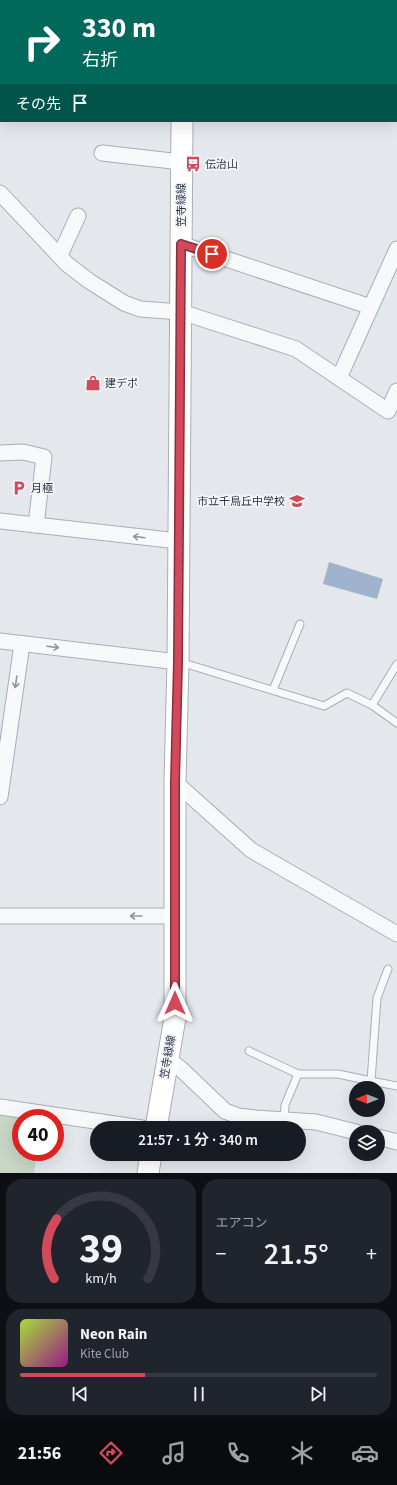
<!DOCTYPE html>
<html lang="ja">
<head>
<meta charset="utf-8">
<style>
  :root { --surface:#171b24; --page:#20242c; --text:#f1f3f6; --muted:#9ea1a6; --line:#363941; --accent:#d1495b }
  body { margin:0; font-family:"Source Sans 3","Noto Sans JP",sans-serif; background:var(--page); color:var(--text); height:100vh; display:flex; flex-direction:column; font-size:15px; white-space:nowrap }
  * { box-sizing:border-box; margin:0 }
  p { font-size:13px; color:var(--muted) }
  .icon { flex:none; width:22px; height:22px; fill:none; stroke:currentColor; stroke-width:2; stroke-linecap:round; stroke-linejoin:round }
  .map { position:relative; height:1173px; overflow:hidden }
  .sheet { display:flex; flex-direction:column; gap:6px; padding:6px; background:#0d0f14; flex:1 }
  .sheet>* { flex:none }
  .hud { position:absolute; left:0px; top:0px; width:397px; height:122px; box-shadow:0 4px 16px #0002; background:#00695c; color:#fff; overflow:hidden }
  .needle { width:26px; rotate:270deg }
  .controls { position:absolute; left:349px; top:1081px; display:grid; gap:8px }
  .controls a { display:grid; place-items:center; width:36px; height:36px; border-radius:50%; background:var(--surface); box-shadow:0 4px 16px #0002; font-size:20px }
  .speed { position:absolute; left:12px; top:1109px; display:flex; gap:8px; font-size:20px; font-weight:700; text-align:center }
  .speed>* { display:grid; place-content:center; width:52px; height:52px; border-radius:50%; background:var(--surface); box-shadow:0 4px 16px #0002; line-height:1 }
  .speed .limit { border:6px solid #d22; background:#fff; color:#111 }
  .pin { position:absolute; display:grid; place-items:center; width:34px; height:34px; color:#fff; margin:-17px; border:2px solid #fff; border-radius:50%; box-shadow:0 1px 4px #0007 }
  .me { position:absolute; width:44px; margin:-22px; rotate:0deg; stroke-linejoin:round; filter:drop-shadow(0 0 3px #0008) }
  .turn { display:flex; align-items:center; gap:14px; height:84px; padding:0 16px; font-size:18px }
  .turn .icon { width:52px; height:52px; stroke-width:2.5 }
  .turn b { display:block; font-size:28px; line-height:34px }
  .then { display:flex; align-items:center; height:38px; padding:0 16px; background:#0003; gap:8px; font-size:15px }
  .big { font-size:30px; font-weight:600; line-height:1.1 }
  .sheet .tile { flex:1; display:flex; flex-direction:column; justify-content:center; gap:6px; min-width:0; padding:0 14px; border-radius:16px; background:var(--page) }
  .sheet .dial { align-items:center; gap:0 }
  .dial svg { height:104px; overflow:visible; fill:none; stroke:var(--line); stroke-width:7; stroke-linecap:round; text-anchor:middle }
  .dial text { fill:var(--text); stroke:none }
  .song { display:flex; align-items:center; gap:12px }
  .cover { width:48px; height:48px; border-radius:6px; background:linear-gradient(135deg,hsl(80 70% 55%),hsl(310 70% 35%)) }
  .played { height:4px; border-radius:2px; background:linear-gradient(90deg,var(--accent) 35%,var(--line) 35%) }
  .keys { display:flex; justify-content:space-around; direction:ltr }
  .heat { display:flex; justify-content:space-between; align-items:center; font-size:22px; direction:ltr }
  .sheet .tiles { flex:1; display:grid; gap:6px; grid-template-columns:1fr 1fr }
  .tile:last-child { grid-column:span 2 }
  .trip { position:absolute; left:90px; top:1121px; width:216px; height:40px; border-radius:20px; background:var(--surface); box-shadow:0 4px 16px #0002; font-weight:600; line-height:40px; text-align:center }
  .tab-bar { display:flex; height:64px; justify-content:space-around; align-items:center; background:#090b0e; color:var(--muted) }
  .tab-bar .icon { width:28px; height:28px }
  .tab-bar .selected { color:var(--accent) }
  .tab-bar b { font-size:18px; color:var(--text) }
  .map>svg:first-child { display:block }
  .grass { fill:#c9d6c5 }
  .water { fill:#9fb4cc }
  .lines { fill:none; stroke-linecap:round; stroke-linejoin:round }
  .lane-casing { stroke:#a9aeb7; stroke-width:9 }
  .street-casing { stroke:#a9aeb7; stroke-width:17 }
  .secondary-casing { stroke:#a9aeb7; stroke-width:23 }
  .lane { stroke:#f7f8fa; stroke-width:7 }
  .street { stroke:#f7f8fa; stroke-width:15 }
  .secondary { stroke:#fff; stroke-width:21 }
  .oneway { stroke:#9196a0 }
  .route-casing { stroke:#882f3b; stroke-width:10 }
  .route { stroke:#d1495b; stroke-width:7 }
  .labels { text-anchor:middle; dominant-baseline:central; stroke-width:3.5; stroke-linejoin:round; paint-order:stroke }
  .poi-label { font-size:11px; fill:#2b3445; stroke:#f4f6f9; text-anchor:start }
  .street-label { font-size:11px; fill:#2b3445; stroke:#f4f6f9 }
</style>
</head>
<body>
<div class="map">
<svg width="397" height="1173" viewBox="0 0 397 1173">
  <rect width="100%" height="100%" fill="#e4e7ec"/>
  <path class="grass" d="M0 1113 34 1118H21V1152H37L34 1173H0Z"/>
  <path class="water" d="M329 562 383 579 377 599 323 584Z"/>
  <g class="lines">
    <g class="lane-casing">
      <g id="lane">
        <path d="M180 662 324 706 347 693 372 705"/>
        <path d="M397 664 372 705 397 723"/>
        <path d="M273 690 300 624"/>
        <path d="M249 1051 298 1074H338L371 1081 377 998 388 969"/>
        <path d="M371 1081 397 1086"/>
        <path d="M284 1120 285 1105 298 1074"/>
      </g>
    </g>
    <g class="street-casing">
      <g id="street">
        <path d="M358 1V0"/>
        <path d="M102 153 181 162"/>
        <path d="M0 193 67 264 89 281 124 303 140 309 181 312 296 349 388 411 397 391"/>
        <path d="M181 244 371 307"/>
        <path d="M60 255 78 216"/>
        <path d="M339 378 397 249"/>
        <path d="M0 453 23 452 44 457 36 525"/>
        <path d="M0 521 178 541"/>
        <path d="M0 641 178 662"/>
        <path d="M175 782 251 850 397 934"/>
        <path d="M0 797 22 644"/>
        <path d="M0 916H175"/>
        <path d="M168 1059 181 1069 225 1111 238 1116 255 1118 316 1122 356 1132"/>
        <path d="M0 1107 142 1128"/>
        <path d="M378 1137 397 1142"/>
      </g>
    </g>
    <g class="secondary-casing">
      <g id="secondary">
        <path d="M196 1V0"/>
        <path d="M0 31H1"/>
        <path d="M396 83H397"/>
        <path d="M156 1128 175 1018V782L178 662 182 121"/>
        <path d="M148 1173 151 1154"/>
      </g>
    </g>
    <use href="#lane" class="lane"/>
    <use href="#street" class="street"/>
    <use href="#secondary" class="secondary"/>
  </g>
  <defs><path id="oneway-shaft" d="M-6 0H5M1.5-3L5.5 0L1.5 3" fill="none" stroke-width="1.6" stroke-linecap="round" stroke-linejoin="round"/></defs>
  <g class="oneway">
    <use href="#oneway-shaft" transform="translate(139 537) rotate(-173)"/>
    <use href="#oneway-shaft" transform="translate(53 647) rotate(7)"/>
    <use href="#oneway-shaft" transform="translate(16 682) rotate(98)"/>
    <use href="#oneway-shaft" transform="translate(136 916) rotate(-180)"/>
  </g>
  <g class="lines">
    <g class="route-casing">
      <path id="route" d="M175 1003V782L178 662 181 244 212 254"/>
    </g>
    <use href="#route" class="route"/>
  </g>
  <defs>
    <g id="bus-bare" transform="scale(1.2)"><path d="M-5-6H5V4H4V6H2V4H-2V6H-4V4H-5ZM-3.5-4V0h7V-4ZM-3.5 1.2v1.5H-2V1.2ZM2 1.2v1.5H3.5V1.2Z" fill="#d1495b" stroke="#f4f6f9" stroke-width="2.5" paint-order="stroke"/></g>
    <g id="shop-bare" transform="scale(1.2)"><path d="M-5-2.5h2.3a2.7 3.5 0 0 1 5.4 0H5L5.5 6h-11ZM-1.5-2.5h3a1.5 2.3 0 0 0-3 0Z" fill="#d1495b" stroke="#f4f6f9" stroke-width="2.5" paint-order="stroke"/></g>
    <g id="parking-bare" transform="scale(1.2)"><path d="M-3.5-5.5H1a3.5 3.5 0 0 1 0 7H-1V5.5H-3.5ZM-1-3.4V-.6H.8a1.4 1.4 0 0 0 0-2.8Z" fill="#d1495b" stroke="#f4f6f9" stroke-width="2.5" paint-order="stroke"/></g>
    <g id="school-bare" transform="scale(1.2)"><path d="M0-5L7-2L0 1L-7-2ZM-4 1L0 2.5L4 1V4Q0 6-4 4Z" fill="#d1495b" stroke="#f4f6f9" stroke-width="2.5" paint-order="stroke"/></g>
  </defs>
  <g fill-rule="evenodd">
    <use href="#bus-bare" x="193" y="164"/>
    <use href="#shop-bare" x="93" y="383"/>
    <use href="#parking-bare" x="19" y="488"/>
    <use href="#school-bare" x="297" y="501"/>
  </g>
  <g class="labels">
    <g class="poi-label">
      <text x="205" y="164">伝治山</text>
      <text x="105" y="383">建デポ</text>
      <text x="31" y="488">月極</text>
      <text x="285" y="501" text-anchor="end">市立千鳥丘中学校</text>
    </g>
    <g class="street-label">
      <text transform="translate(181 205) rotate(-90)">笠寺緑線</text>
      <text transform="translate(168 1057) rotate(-80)">笠寺緑線</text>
    </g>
  </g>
</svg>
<div class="controls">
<a><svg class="needle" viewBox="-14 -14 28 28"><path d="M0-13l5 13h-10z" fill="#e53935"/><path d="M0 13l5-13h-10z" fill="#9ea1a6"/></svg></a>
<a><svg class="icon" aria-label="layers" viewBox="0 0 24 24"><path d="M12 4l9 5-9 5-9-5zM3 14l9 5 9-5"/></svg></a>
</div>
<div class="speed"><div class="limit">40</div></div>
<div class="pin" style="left:212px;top:254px;background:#d93025"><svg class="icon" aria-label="arrive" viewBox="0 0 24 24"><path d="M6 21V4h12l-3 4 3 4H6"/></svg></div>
<svg class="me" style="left:175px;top:1003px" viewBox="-20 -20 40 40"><path d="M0-17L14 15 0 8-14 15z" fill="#d1495b" stroke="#fff" stroke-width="4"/></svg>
<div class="trip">21:57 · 1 分 · 340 m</div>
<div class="hud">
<div class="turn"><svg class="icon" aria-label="right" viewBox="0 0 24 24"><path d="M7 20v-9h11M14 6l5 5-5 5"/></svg><div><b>330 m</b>右折</div></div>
<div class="then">その先<svg class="icon" aria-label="arrive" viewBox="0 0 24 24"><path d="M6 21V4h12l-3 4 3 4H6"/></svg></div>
</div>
</div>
<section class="sheet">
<div class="tiles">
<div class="tile dial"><svg viewBox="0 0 100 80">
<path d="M14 69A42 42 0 1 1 86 69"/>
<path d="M14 69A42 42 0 0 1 16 23" stroke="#d1495b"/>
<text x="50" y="56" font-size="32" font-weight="700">39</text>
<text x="50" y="72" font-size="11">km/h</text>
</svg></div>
<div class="tile"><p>エアコン</p>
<div class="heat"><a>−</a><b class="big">21.5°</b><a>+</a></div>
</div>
<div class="tile">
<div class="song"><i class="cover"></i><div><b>Neon Rain</b><p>Kite Club</p></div></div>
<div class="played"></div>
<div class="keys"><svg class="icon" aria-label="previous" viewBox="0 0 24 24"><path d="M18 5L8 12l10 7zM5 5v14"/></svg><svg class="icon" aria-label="pause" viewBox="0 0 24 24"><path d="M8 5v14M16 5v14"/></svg><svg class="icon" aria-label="next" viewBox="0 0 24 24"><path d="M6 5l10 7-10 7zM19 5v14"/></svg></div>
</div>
</div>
</section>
<nav class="tab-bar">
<b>21:56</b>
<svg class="icon selected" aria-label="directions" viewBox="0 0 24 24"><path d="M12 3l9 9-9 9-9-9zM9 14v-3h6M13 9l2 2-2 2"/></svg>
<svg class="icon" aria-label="music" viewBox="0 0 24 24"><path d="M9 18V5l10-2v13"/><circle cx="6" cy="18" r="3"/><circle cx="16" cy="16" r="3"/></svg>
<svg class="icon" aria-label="phone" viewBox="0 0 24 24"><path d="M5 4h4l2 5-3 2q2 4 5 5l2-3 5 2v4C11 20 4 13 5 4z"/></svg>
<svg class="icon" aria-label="climate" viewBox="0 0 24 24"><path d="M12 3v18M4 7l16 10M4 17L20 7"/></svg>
<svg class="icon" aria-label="car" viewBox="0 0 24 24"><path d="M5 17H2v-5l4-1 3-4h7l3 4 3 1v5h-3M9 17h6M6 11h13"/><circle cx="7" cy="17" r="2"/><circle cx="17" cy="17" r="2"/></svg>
</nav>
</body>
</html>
